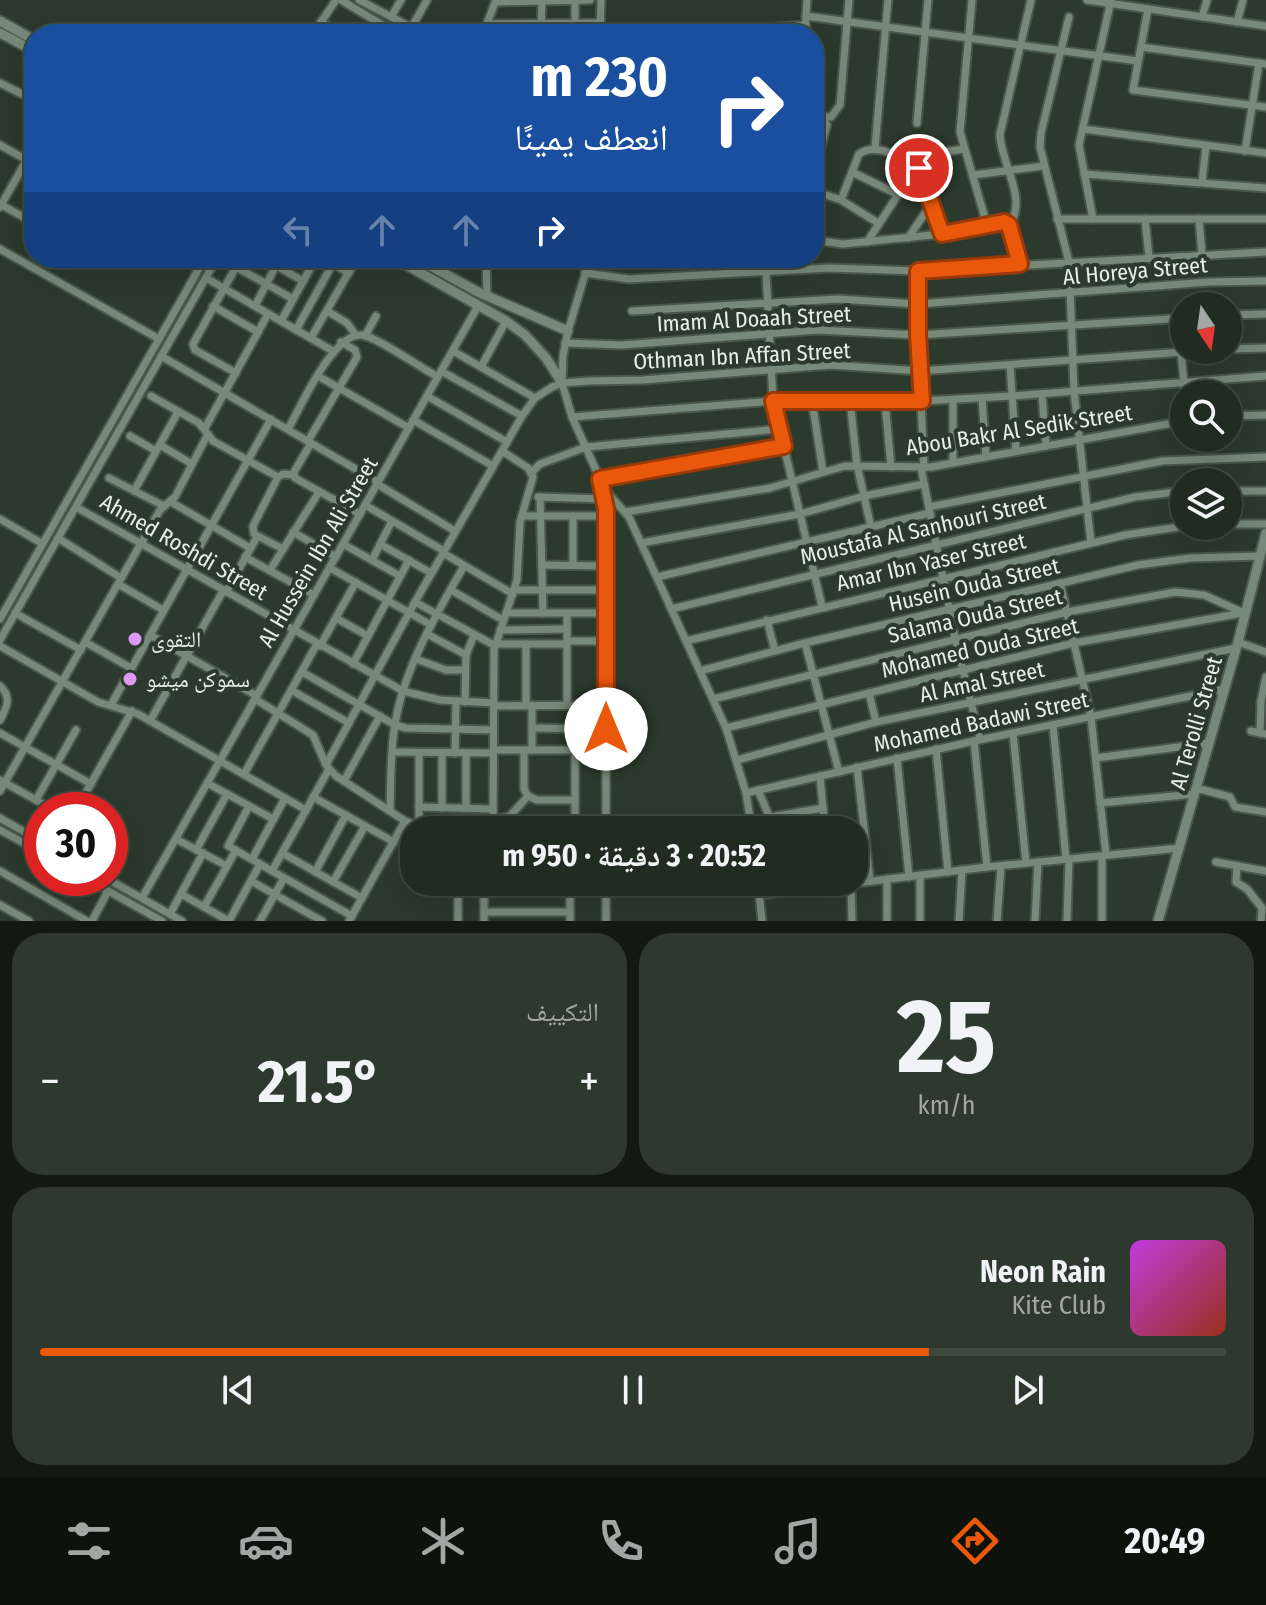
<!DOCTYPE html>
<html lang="ar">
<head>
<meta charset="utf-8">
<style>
  :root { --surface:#202c21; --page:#2d382e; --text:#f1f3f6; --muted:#a2a7a5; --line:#3d483f; --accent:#ea580c }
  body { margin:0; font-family:"Fira Sans Condensed","Noto Naskh Arabic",sans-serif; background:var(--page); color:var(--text); direction:rtl; height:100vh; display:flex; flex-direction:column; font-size:30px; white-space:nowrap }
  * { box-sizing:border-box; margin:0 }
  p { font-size:26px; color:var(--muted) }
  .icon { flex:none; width:44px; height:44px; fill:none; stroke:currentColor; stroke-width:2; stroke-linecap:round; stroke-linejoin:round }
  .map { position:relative; height:921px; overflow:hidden; direction:ltr }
  .panel { display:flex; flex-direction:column; gap:12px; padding:12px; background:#121812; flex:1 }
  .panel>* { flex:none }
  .guide { position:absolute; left:24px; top:24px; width:800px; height:244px; border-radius:32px; box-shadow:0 8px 32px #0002,0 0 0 2px var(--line); direction:rtl; background:#1a4fa0; color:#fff; overflow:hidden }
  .needle { width:52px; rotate:167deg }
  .tools { position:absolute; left:1170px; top:292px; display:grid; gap:16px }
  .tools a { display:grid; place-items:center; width:72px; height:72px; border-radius:50%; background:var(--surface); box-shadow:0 8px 32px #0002,0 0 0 2px var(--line); font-size:40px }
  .speed { position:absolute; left:24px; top:792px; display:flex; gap:16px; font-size:40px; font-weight:700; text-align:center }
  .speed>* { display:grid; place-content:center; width:104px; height:104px; border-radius:50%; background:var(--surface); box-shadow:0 8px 32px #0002,0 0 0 2px var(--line); line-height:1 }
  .speed .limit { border:12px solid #d22; background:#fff; color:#111 }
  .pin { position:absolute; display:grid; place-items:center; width:68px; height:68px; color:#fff; margin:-34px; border:4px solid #fff; border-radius:50%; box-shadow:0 2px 8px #0007 }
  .me { position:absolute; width:88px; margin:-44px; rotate:0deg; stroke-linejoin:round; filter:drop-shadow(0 0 6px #0008) }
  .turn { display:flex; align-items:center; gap:28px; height:168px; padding:0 24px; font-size:36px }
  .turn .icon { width:104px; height:104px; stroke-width:2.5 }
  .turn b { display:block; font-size:56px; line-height:68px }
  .lanes { display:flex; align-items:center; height:76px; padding:0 24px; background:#0003; justify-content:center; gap:40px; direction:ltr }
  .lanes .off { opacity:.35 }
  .big { font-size:60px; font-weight:700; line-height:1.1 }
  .panel .widget { flex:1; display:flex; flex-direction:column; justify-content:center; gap:12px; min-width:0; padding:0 28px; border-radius:32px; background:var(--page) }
  .panel .dial { align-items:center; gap:0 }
  .dial b { font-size:104px; line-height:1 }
  .song { display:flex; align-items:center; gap:24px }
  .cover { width:96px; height:96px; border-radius:12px; background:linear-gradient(135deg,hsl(290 70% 55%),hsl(10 70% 35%)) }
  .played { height:8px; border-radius:4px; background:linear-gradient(90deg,var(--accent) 75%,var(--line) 75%) }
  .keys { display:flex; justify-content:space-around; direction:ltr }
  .heat { display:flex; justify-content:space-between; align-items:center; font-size:44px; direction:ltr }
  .panel .tiles { flex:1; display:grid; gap:12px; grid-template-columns:1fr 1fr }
  .widget:last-child { grid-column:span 2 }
  .trip { position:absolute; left:400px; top:816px; width:468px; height:80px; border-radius:32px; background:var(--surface); box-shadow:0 8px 32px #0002,0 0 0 2px var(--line); font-weight:700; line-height:80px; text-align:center; direction:rtl }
  .dock { display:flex; height:128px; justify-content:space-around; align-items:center; background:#0d120d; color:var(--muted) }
  .dock .icon { width:56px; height:56px }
  .dock .active { color:var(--accent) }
  .dock b { font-size:36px; color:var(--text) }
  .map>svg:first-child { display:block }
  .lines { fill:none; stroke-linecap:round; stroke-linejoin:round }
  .minor-casing { stroke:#4a574b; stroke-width:11 }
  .tertiary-casing { stroke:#4a574b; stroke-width:13 }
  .minor { stroke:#778978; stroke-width:7 }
  .tertiary { stroke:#778978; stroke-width:9 }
  .route-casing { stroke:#983908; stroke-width:20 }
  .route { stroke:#ea580c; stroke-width:14 }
  .poi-dot { fill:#dd99f4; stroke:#2b3a2c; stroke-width:3 }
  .labels { text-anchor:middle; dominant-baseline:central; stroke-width:8; stroke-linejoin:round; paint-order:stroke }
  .street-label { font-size:22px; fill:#e7f0e7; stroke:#2b3a2c }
  .poi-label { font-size:22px; fill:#e7f0e7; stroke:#2b3a2c; text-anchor:start }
</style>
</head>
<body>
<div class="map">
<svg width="1266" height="921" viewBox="0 0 1266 921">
  <rect width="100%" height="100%" fill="#2b3a2c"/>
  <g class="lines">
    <g class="minor-casing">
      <g id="minor">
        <path d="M341 0 397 34"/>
        <path d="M359 0 424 34"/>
        <path d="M575 0V34"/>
        <path d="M972 0 960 132 987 225"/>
        <path d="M1087 0 1266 26"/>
        <path d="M496 2 590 0"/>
        <path d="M1148 9 1133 90 1266 107"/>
        <path d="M806 16 1138 61"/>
        <path d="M391 17 401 0"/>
        <path d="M1069 17 1041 133 1040 147 1069 262 1074 391 1091 543"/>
        <path d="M1202 17 1207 0"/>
        <path d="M321 22 341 34"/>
        <path d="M1237 22 1243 0"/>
        <path d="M487 24 600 23"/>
        <path d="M313 34 336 0"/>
        <path d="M408 34 427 0"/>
        <path d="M483 34 496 0"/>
        <path d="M541 34 542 0"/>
        <path d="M600 34 601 0"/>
        <path d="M684 34 806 25"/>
        <path d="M805 34 807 0"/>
        <path d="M1141 47 1266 64"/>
        <path d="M0 83 34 100"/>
        <path d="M814 117H831L840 105 849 0"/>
        <path d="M917 123 928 0"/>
        <path d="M1083 129 1266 153"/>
        <path d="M0 145 27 160"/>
        <path d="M875 148 888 0"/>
        <path d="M1245 151 1259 63"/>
        <path d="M814 171 827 125 823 118"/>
        <path d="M852 172 897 194"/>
        <path d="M1084 174 1266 188"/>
        <path d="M973 175 1044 166"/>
        <path d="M1202 182 1206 146"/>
        <path d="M814 191 841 200 878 223"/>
        <path d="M841 200 859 154C876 141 907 159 922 171L942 234"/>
        <path d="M0 204 34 223"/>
        <path d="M0 207 34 147"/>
        <path d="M1057 219H1266"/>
        <path d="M1093 219 1079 145 1111 0"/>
        <path d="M1145 219 1149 257"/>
        <path d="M1199 219 1202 254"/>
        <path d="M1009 225C1029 200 1000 162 1000 134L1031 0"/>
        <path d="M908 238 932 203"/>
        <path d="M814 240 843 244 942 234 1004 222 1009 225 1020 264"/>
        <path d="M867 242 921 160 936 153 964 149"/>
        <path d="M0 249 159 339"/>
        <path d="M184 258 200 267"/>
        <path d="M263 258 303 281"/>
        <path d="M301 258 313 264"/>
        <path d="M323 258 349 273"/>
        <path d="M486 258 487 296"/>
        <path d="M590 258 568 331 563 356 562 383 572 417 600 479 606 499V830"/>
        <path d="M236 267 293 299"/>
        <path d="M918 271V335L924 468"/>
        <path d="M766 272 773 401 822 606"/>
        <path d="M585 273 629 279 829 268 918 271 1266 252"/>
        <path d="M206 278 333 351"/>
        <path d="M213 306 258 332"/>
        <path d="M255 306 280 258"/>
        <path d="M327 311 347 323 356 335"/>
        <path d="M632 311 838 299 918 304 1209 282 1266 281"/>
        <path d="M1228 315 1266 314"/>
        <path d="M281 321 316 258"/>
        <path d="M296 330 336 258"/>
        <path d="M365 336 376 316"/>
        <path d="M311 338 357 258"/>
        <path d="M565 343 622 345 818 330 918 335 1184 318"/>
        <path d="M1228 349 1266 348"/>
        <path d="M453 351 535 398"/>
        <path d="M1181 352 1185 394"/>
        <path d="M161 356 378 482"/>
        <path d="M1010 365 1016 451"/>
        <path d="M481 367 506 321"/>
        <path d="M441 371 522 416"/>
        <path d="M236 373 195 350 193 344 241 258"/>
        <path d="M318 376 409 428"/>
        <path d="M1042 394 1046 446"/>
        <path d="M151 396 199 423 213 441 278 477"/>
        <path d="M427 396 507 442"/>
        <path d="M982 398 986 457"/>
        <path d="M812 401 823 472"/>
        <path d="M850 401 857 465 871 527"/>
        <path d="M885 402 891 467"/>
        <path d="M1228 416 1266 415"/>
        <path d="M572 417 773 401H922L1012 396 1266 376"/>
        <path d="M413 420 493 466"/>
        <path d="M205 428 268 314"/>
        <path d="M288 429C301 407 333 332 362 335 377 337 421 368 438 377"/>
        <path d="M130 436 156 451"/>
        <path d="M308 441 357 357 355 350 341 342"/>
        <path d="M311 443 294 472 295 478 360 514"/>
        <path d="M160 445 192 464"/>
        <path d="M953 463V400"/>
        <path d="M921 468 955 638 980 739"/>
        <path d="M532 472 540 464 586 447 779 429"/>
        <path d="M109 478 164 506"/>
        <path d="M600 479 784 446"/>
        <path d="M377 484 455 531"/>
        <path d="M605 490 629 517 726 728 746 793 752 830"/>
        <path d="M134 491 178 412"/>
        <path d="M1228 491H1266"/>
        <path d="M538 497 606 499"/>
        <path d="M540 497 543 613"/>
        <path d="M171 502 250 548"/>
        <path d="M365 505 444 551"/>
        <path d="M76 507 403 691 440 700 494 703"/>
        <path d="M929 507 1162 461 1266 457"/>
        <path d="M625 512 770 488 845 466 931 467 1184 421"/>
        <path d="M522 516H606"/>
        <path d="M573 516V565"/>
        <path d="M0 519 43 544"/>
        <path d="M1228 524H1266"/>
        <path d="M293 532 336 557"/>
        <path d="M58 538 121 578"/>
        <path d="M641 543 800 514 864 496 924 484"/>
        <path d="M343 544 400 576"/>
        <path d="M380 544 431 573"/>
        <path d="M283 549 254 534 253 526 278 477 283 474 293 475"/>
        <path d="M443 553 513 594"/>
        <path d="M245 557 314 595"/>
        <path d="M372 560 392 521"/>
        <path d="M542 565 606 566"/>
        <path d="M330 568 431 625"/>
        <path d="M270 570 319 492"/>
        <path d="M657 577 930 513"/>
        <path d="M1060 583 1091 717 1106 855"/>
        <path d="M118 584 163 610"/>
        <path d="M451 590 503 620"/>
        <path d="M514 590H606"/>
        <path d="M226 592 257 537"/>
        <path d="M415 602 492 644H567"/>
        <path d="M671 609 1135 497 1184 491"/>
        <path d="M15 613 81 650"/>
        <path d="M506 613H606"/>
        <path d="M567 613V705"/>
        <path d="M336 618 368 636"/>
        <path d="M0 619 205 258"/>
        <path d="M767 620 775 651"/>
        <path d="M500 630 567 629"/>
        <path d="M427 634 466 655"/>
        <path d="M150 635 257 696"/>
        <path d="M0 640 217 258"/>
        <path d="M567 641H606"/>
        <path d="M686 641 1125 535 1185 526"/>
        <path d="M85 642 131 668"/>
        <path d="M1238 642 1266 652"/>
        <path d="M805 643 839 772"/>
        <path d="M526 644V705"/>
        <path d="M0 646 98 702 138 714 306 810"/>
        <path d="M320 646 356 582"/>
        <path d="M416 659 446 670H465"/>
        <path d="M353 664 409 560"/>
        <path d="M700 671 805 643 1138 565 1190 558 1260 556"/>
        <path d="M302 672 395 725 406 728 493 730"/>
        <path d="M0 686C12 697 7 707 0 720"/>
        <path d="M291 690 349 723"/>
        <path d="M869 693 876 722"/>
        <path d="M255 699 313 735 326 765 336 776 405 821 429 830"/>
        <path d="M713 699 1067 612 1175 592 1204 595 1244 613"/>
        <path d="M465 702 466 655 474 635"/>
        <path d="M111 705 271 419"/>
        <path d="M532 705V750"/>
        <path d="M494 706 606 705"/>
        <path d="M150 721 223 591"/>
        <path d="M1053 725 1066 859"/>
        <path d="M532 728 606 729"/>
        <path d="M726 728 1074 643 1243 613"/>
        <path d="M1251 731 1266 734"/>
        <path d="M0 733 91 784"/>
        <path d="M1013 733 1026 863"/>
        <path d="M1260 733 1261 701 1266 677"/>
        <path d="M974 741 987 867"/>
        <path d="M936 749 948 872"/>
        <path d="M493 750H606"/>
        <path d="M524 750V789L528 796 537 800H575"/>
        <path d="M575 750V830"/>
        <path d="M393 752 493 753"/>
        <path d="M419 753V827"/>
        <path d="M442 753V808"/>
        <path d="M455 753 456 701"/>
        <path d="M466 753V808"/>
        <path d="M897 758 909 877"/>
        <path d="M1096 758 1208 743"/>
        <path d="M737 760 876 722 1236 648"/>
        <path d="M326 765 415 602 522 416 535 398 552 387 562 383 589 381 643 380 830 365 920 371 1211 350"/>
        <path d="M857 767 870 881"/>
        <path d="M244 774 317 644"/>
        <path d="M820 776 825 830"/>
        <path d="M0 780 54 810"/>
        <path d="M344 781 380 716"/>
        <path d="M207 783 273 819"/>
        <path d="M1196 788 1230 797 1235 807 1266 812"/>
        <path d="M758 790 775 830"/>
        <path d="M0 791 160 510 175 497 208 434"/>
        <path d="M746 793 974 741 1224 689"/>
        <path d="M313 797 394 842"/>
        <path d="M36 800 76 730"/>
        <path d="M1100 803 1195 794"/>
        <path d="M249 806 228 846 352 916"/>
        <path d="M419 807 493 809"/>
        <path d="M76 810 132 711"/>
        <path d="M390 811C391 782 390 752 395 724 404 668 436 615 464 566"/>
        <path d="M771 817 823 808"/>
        <path d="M0 818 42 842"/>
        <path d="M493 821 510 816 528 796"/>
        <path d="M0 830 42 853"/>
        <path d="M493 830 494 650 517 580 520 522 533 477 528 468 502 451"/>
        <path d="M176 839 227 866"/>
        <path d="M196 850 227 794"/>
        <path d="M282 853 362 898"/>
        <path d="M1102 856V921"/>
        <path d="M252 859 285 798"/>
        <path d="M1216 862 1266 871"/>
        <path d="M1237 866 1236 882 1247 889 1262 908 1261 921"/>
        <path d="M0 871 87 921"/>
        <path d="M272 871 329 769"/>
        <path d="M315 872 346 815"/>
        <path d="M920 875V921"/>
        <path d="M85 878 162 921"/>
        <path d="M106 878 182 921"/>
        <path d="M251 881 322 921"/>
        <path d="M333 882 365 826"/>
        <path d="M758 882 762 921"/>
        <path d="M851 884 852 921"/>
        <path d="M181 894 229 921"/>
        <path d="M759 895 987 867 1180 848"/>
        <path d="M142 898 478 306"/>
        <path d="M0 905 29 921"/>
        <path d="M204 907 236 850"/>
        <path d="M484 912H570"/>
        <path d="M170 914 203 853"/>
        <path d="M92 921 108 891"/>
        <path d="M229 921 260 864"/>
        <path d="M260 921 284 878"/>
        <path d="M349 921 405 821"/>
        <path d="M458 921V882"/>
        <path d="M484 921V882"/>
        <path d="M570 921V882"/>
        <path d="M606 921V882"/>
        <path d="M887 921V879"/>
        <path d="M959 921 962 870"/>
        <path d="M997 921 1001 866"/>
        <path d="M1035 921 1038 862"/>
        <path d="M1067 921 1069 859"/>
      </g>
    </g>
    <g class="tertiary-casing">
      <g id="tertiary">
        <path d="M0 21 34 40"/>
        <path d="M0 33 34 51"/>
        <path d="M394 258 506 321 525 335 546 358 562 383"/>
        <path d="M416 258 478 292 568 331"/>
        <path d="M1158 921 1238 642 1266 533"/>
      </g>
    </g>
    <use href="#minor" class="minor"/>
    <use href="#tertiary" class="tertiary"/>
  </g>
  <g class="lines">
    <g class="route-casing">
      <path id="route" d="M606 729V509L600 479 784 446 773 401H922L918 335V271L1020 264 1009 225 1004 222 942 234 919 168"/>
    </g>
    <use href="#route" class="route"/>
  </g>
  <g class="poi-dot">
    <circle cx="135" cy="639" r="8"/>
    <circle cx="130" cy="679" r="8"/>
  </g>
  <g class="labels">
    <g class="street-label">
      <text transform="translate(1135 271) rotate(-5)">Al Horeya Street</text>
      <text transform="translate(754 319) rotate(-3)">Imam Al Doaah Street</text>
      <text transform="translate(742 356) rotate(-3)">Othman Ibn Affan Street</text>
      <text transform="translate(1019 430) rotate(-9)">Abou Bakr Al Sedik Street</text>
      <text transform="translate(923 529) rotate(-13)">Moustafa Al Sanhouri Street</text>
      <text transform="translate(184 547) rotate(30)">Ahmed Roshdi Street</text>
      <text transform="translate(318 552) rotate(-60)">Al Hussein Ibn Ali Street</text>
      <text transform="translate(931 562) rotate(-13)">Amar Ibn Yaser Street</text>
      <text transform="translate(974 585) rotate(-13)">Husein Ouda Street</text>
      <text transform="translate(975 616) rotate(-13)">Salama Ouda Street</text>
      <text transform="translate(980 648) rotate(-13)">Mohamed Ouda Street</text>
      <text transform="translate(982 682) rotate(-12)">Al Amal Street</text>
      <text transform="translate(981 722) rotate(-12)">Mohamed Badawi Street</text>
      <text transform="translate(1196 723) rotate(-74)">Al Terolli Street</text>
    </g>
    <g class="poi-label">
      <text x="151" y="639">التقوى</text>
      <text x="146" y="679">سموكن ميشو</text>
    </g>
  </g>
</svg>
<div class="tools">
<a><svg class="needle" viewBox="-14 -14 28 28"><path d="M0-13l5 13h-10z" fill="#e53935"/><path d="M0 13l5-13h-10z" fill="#a2a7a5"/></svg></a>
<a><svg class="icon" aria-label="search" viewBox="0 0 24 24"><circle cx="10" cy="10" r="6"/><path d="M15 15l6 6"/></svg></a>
<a><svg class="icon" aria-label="layers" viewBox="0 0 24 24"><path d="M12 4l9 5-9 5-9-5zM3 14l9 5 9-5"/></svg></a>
</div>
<div class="speed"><div class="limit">30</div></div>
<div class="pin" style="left:919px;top:168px;background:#d93025"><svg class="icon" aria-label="arrive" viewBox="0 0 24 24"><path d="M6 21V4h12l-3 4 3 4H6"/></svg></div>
<svg class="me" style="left:606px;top:729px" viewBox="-20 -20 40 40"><circle r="19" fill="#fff"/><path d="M0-13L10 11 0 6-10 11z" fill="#ea580c"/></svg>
<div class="trip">20:52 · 3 دقيقة · 950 m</div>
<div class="guide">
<div class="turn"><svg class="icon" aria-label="right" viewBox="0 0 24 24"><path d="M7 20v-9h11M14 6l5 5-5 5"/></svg><div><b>230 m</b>انعطف يمينًا</div></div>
<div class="lanes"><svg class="icon off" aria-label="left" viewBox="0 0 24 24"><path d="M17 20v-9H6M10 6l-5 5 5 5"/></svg><svg class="icon off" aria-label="ahead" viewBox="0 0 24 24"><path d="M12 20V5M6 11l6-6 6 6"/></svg><svg class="icon off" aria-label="ahead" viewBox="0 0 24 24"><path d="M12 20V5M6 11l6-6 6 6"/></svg><svg class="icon" aria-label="right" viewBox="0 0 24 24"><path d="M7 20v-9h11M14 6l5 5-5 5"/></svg></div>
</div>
</div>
<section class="panel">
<div class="tiles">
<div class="widget dial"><b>25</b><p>km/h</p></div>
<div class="widget"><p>التكييف</p>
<div class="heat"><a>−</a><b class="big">21.5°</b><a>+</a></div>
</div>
<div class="widget">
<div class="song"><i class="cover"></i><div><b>Neon Rain</b><p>Kite Club</p></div></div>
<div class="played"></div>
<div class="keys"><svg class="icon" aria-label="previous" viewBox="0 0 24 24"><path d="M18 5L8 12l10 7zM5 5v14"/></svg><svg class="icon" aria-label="pause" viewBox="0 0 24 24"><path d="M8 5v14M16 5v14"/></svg><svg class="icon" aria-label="next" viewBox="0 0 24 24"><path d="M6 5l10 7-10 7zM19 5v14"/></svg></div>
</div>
</div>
</section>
<nav class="dock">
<b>20:49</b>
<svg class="icon active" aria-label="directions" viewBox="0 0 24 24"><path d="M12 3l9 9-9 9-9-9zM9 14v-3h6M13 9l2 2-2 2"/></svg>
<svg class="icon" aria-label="music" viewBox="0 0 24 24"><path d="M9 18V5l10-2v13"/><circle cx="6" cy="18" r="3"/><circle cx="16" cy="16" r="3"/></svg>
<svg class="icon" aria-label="phone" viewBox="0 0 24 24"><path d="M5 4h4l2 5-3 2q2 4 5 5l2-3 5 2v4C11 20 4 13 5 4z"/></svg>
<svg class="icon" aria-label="climate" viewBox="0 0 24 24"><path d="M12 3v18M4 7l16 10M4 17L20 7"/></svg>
<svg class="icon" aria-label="car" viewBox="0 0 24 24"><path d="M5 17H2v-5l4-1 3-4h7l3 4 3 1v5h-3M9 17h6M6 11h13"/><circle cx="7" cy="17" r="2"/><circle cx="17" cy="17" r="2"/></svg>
<svg class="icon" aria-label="filters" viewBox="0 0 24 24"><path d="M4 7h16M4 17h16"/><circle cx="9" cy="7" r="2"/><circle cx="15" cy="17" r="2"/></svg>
</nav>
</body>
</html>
